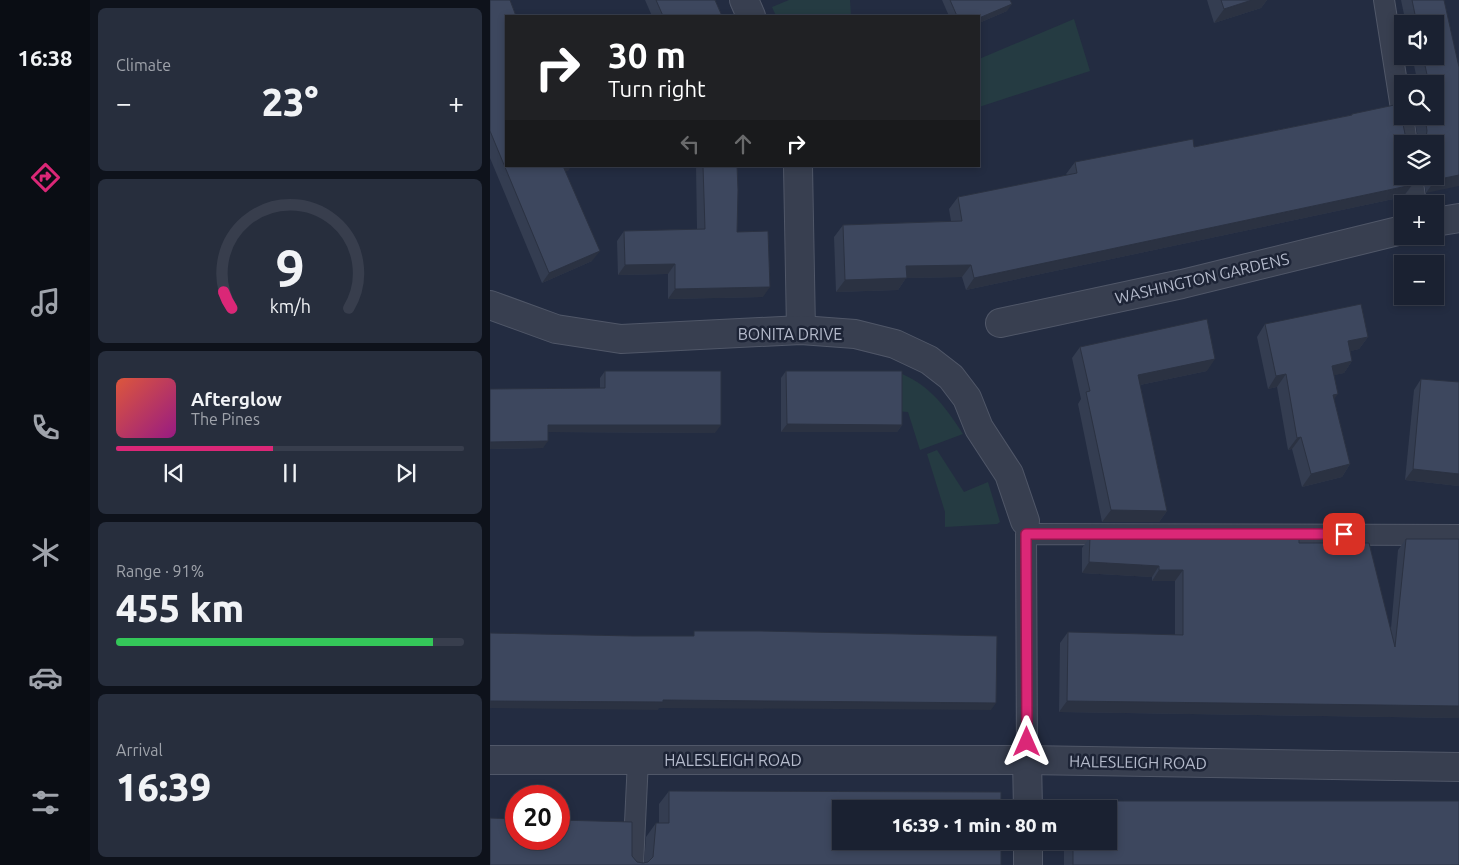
<!DOCTYPE html>
<html lang="en">
<head>
<meta charset="utf-8">
<style>
  :root { --surface:#1a2131; --page:#272e3d; --text:#f1f3f6; --muted:#9fa3ab; --line:#383e4d; --accent:#db2777 }
  body { margin:0; font-family:Ubuntu,sans-serif; background:var(--page); color:var(--text); height:100vh; display:flex; flex-direction:column; font-size:19px; white-space:nowrap }
  * { box-sizing:border-box; margin:0 }
  p { font-size:16px; color:var(--muted) }
  .icon { flex:none; width:28px; height:28px; fill:none; stroke:currentColor; stroke-width:2; stroke-linecap:round; stroke-linejoin:round }
  .map { position:relative; flex:1; overflow:hidden }
  .drawer { display:flex; flex-direction:column; gap:8px; padding:8px; background:#0e121b; width:400px }
  .drawer>* { flex:none }
  .top-card { position:absolute; left:15px; top:15px; width:475px; height:152px; border-radius:0px; box-shadow:0 2px 8px #0003,0 0 0 1px var(--line); background:#202124; color:#fff; overflow:hidden }
  .buttons { position:absolute; left:904px; top:15px; display:grid; gap:10px }
  .buttons a { display:grid; place-items:center; width:50px; height:50px; border-radius:0px; background:var(--surface); box-shadow:0 2px 8px #0003,0 0 0 1px var(--line); font-size:25px }
  .speed { position:absolute; left:15px; top:785px; display:flex; gap:10px; font-size:25px; font-weight:700; text-align:center }
  .speed>* { display:grid; place-content:center; width:65px; height:65px; border-radius:50%; background:var(--surface); box-shadow:0 2px 8px #0003,0 0 0 1px var(--line); line-height:1 }
  .speed .limit { border:8px solid #d22; background:#fff; color:#111 }
  .pin { position:absolute; display:grid; place-items:center; width:42px; height:42px; color:#fff; margin:-21px; border-radius:10px; box-shadow:0 2px 8px #0006 }
  .me { position:absolute; width:55px; margin:-28px; rotate:0deg; stroke-linejoin:round; filter:drop-shadow(0 0 4px #0008) }
  .turn { display:flex; align-items:center; gap:18px; height:105px; padding:0 20px; font-size:22px }
  .turn .icon { width:65px; height:65px; stroke-width:2.5 }
  .turn b { display:block; font-size:35px; line-height:42px }
  .lanes { display:flex; align-items:center; height:48px; padding:0 20px; background:#0003; justify-content:center; gap:25px; direction:ltr }
  .lanes .off { opacity:.35 }
  .big { font-size:38px; font-weight:800; line-height:1.1 }
  .drawer .card { flex:1; display:flex; flex-direction:column; justify-content:center; gap:8px; min-width:0; padding:0 18px; border-radius:8px; background:var(--page) }
  .drawer .dial { align-items:center; gap:0 }
  .dial svg { height:130px; overflow:visible; fill:none; stroke:var(--line); stroke-width:7; stroke-linecap:round; text-anchor:middle }
  .dial text { fill:var(--text); stroke:none }
  .song { display:flex; align-items:center; gap:15px }
  .cover { width:60px; height:60px; border-radius:8px; background:linear-gradient(135deg,hsl(10 70% 55%),hsl(310 70% 35%)) }
  .played { height:5px; border-radius:2px; background:linear-gradient(90deg,var(--accent) 45%,var(--line) 45%) }
  .keys { display:flex; justify-content:space-around; direction:ltr }
  .heat { display:flex; justify-content:space-between; align-items:center; font-size:28px; direction:ltr }
  .charge { height:8px; border-radius:4px; background:linear-gradient(90deg,#34c759 91%,var(--line) 0) }
  .trip { position:absolute; left:342px; top:800px; width:285px; height:50px; border-radius:0px; background:var(--surface); box-shadow:0 2px 8px #0003,0 0 0 1px var(--line); font-weight:800; line-height:50px; text-align:center }
  main { display:flex; flex:1; min-height:0 }
  .dock { display:flex; flex-direction:column; width:90px; justify-content:space-around; align-items:center; background:#0a0d14; color:var(--muted) }
  .dock .icon { width:35px; height:35px }
  .dock .selected { color:var(--accent) }
  .dock b { font-size:22px; color:var(--text) }
  .map>svg:first-child { display:block }
  .green { fill:#253b42 }
  .lines { fill:none; stroke-linecap:round; stroke-linejoin:round }
  .lane-casing { stroke:#505768; stroke-width:22 }
  .street-casing { stroke:#505768; stroke-width:30 }
  .lane { stroke:#383f50; stroke-width:20 }
  .street { stroke:#383f50; stroke-width:28 }
  .wall { fill:#343d51 }
  .shaded-wall { fill:#2b3242 }
  .building { fill:#3d475e; stroke:#2b3242 }
  .route-casing { stroke:#8e194d; stroke-width:12 }
  .route { stroke:#db2777; stroke-width:9 }
  .labels { text-anchor:middle; dominant-baseline:central; stroke-width:5; stroke-linejoin:round; paint-order:stroke }
  .street-label { font-size:16px; fill:#b4bacb; stroke:#1d2436 }
</style>
</head>
<body>
<main>
<nav class="dock">
<b>16:38</b>
<svg class="icon selected" aria-label="directions" viewBox="0 0 24 24"><path d="M12 3l9 9-9 9-9-9zM9 14v-3h6M13 9l2 2-2 2"/></svg>
<svg class="icon" aria-label="music" viewBox="0 0 24 24"><path d="M9 18V5l10-2v13"/><circle cx="6" cy="18" r="3"/><circle cx="16" cy="16" r="3"/></svg>
<svg class="icon" aria-label="phone" viewBox="0 0 24 24"><path d="M5 4h4l2 5-3 2q2 4 5 5l2-3 5 2v4C11 20 4 13 5 4z"/></svg>
<svg class="icon" aria-label="climate" viewBox="0 0 24 24"><path d="M12 3v18M4 7l16 10M4 17L20 7"/></svg>
<svg class="icon" aria-label="car" viewBox="0 0 24 24"><path d="M5 17H2v-5l4-1 3-4h7l3 4 3 1v5h-3M9 17h6M6 11h13"/><circle cx="7" cy="17" r="2"/><circle cx="17" cy="17" r="2"/></svg>
<svg class="icon" aria-label="filters" viewBox="0 0 24 24"><path d="M4 7h16M4 17h16"/><circle cx="9" cy="7" r="2"/><circle cx="15" cy="17" r="2"/></svg>
</nav>
<section class="drawer">
<div class="card"><p>Climate</p>
<div class="heat"><a>−</a><b class="big">23°</b><a>+</a></div>
</div>
<div class="card dial"><svg viewBox="0 0 100 80">
<path d="M14 69A42 42 0 1 1 86 69"/>
<path d="M14 69A42 42 0 0 1 9 59" stroke="#db2777"/>
<text x="50" y="56" font-size="32" font-weight="700">9</text>
<text x="50" y="72" font-size="11">km/h</text>
</svg></div>
<div class="card">
<div class="song"><i class="cover"></i><div><b>Afterglow</b><p>The Pines</p></div></div>
<div class="played"></div>
<div class="keys"><svg class="icon" aria-label="previous" viewBox="0 0 24 24"><path d="M18 5L8 12l10 7zM5 5v14"/></svg><svg class="icon" aria-label="pause" viewBox="0 0 24 24"><path d="M8 5v14M16 5v14"/></svg><svg class="icon" aria-label="next" viewBox="0 0 24 24"><path d="M6 5l10 7-10 7zM19 5v14"/></svg></div>
</div>
<div class="card"><p>Range · 91%</p><b class="big">455 km</b><div class="charge"></div></div>
<div class="card"><p>Arrival</p><b class="big">16:39</b></div>
</section>
<div class="map">
<svg width="969" height="865" viewBox="0 0 969 865">
  <rect width="100%" height="100%" fill="#232c41"/>
  <g class="green">
    <path d="M299 0H360L361 16H286L282 7Z"/>
    <path d="M584 19 600 71 489 107V59Z"/>
    <path d="M407 372C439 384 455 406 473 434L430 450 418 412 407 411Z"/>
    <path d="M447 450 474 492 498 482 510 522 507 524 455 527V512L437 454Z"/>
  </g>
  <g class="lines">
    <g class="lane-casing">
      <g id="lane">
        <path d="M894 0 912 115"/>
        <path d="M913 116 917 144"/>
        <path d="M922 176 926 204"/>
        <path d="M537 760 536 534 969 535"/>
        <path d="M143 865 148 760"/>
      </g>
    </g>
    <g class="street-casing">
      <g id="street">
        <path d="M254 0 261 16"/>
        <path d="M308 166 311 330"/>
        <path d="M945 222 969 218"/>
        <path d="M0 305 66 329 131 339 311 330 365 334 405 344 439 360 461 377 477 398 489 428 519 474 535 521"/>
        <path d="M510 323 692 284 912 230"/>
        <path d="M0 760H537L969 767"/>
        <path d="M537 760 538 809"/>
        <path d="M538 841V865"/>
      </g>
    </g>
    <use href="#lane" class="lane"/>
    <use href="#street" class="street"/>
  </g>
  <g class="wall">
    <path d="M0 0 16 166 79 170 75 171 102 261 52 283 0 158Z"/>
    <path d="M155 0H225L232 16H162Z"/>
    <path d="M452 0H520L517 11 489 23V16H459Z"/>
    <path d="M717 0H777L771 8 724 23Z"/>
    <path d="M911 0H954L969 175 936 193 933 176H945V144H912L922 185 913 197 476 290 472 277 416 278 408 290 346 292 344 237 353 225 461 221 459 209 468 197 577 175 576 174 585 162 704 147 861 115 862 114 916 139 922 143 927 144 929 143 924 116H945V84H928L922 56H945V24H916Z"/>
    <path d="M206 166H247V232L273 297 178 299V274L128 275 127 241 134 231 207 229Z"/>
    <path d="M775 324 878 337 869 349 860 351 862 361 854 373 844 375V399L860 464 852 477 812 487 802 449 798 450 787 387 778 389 767 337Z"/>
    <path d="M590 347 717 371 650 385 677 511 669 522H612L588 404 591 399 582 358Z"/>
    <path d="M115 371 225 433 58 432 53 448 0 449 110 388V378Z"/>
    <path d="M296 371 412 425 407 432H291V378Z"/>
    <path d="M931 379 969 486 915 480 924 390Z"/>
    <path d="M600 537 809 543 901 628 908 550 916 539 969 718 569 712 570 643 578 632 685 635V581H662V577L592 573V548Z"/>
    <path d="M179 791 511 865H0L142 856 147 862 154 863 156 837 166 823H169V804Z"/>
    <path d="M583 801 969 865H574V841H619V809H577Z"/>
  </g>
  <g class="shaded-wall">
    <path d="M762 0H777L771 8 724 23 734 9Z"/>
    <path d="M522 4 517 11 489 23V18Z"/>
    <path d="M72 166H81L79 170 66 176Z"/>
    <path d="M969 175V186L936 193 945 180Z"/>
    <path d="M922 185 913 197 476 290 484 278Z"/>
    <path d="M110 251 102 261 52 283 59 273Z"/>
    <path d="M185 264 178 274 128 275 135 265Z"/>
    <path d="M481 265 472 277 416 278 408 290 346 292 355 280 416 266Z"/>
    <path d="M280 287 273 297 178 299 185 289Z"/>
    <path d="M878 337 869 349 850 354 858 341Z"/>
    <path d="M725 359 717 371 640 387 648 375Z"/>
    <path d="M862 361 854 373 833 378 842 366Z"/>
    <path d="M796 374 787 387 778 389 786 376Z"/>
    <path d="M848 394 839 406 843 395Z"/>
    <path d="M297 424 412 425 407 432H291Z"/>
    <path d="M58 425H231L225 433 53 432Z"/>
    <path d="M811 437 802 449 798 450 807 438Z"/>
    <path d="M58 441 53 448 0 449V442Z"/>
    <path d="M860 464 852 477 812 487 821 474Z"/>
    <path d="M923 469 969 474V486L915 480Z"/>
    <path d="M621 510 677 511 669 522H612Z"/>
    <path d="M599 562 669 566 662 577 592 573Z"/>
    <path d="M669 570H693L685 581H662Z"/>
    <path d="M173 700 506 703 501 710 169 708 168 710 0 708V701Z"/>
    <path d="M577 701 969 706V718L569 712Z"/>
  </g>
  <g class="building">
    <path d="M0 0H20L26 16H16V166H73L110 251 59 273 0 131Z"/>
    <path d="M166 0H225L232 16H173Z"/>
    <path d="M460 0H520L522 4 489 18V16H467Z"/>
    <path d="M731 0H762L734 9Z"/>
    <path d="M922 0H954L969 67V175L945 180 944 176H945V144H912V176H921L922 185 484 278 481 265 416 266 417 278 355 280 353 225 472 221 468 197 587 173 585 162 703 139 704 147 862 115V114L909 104 916 139 922 143 927 144 932 141 936 137 937 131 935 116H945V84H939L933 56H945V24H927Z"/>
    <path d="M213 166H247L248 190 247 232 278 231 280 287 185 289V264L135 265 134 231 215 229Z"/>
    <path d="M871 304 878 337 858 341 862 361 842 366 848 394 843 395 860 464 821 474 811 437 807 438 796 374 786 376 775 324Z"/>
    <path d="M717 319 725 359 648 375 677 511 621 510 596 392 600 391 590 347Z"/>
    <path d="M115 371H231V425H58V441L0 442V389L115 388Z"/>
    <path d="M296 371H412V425L297 424Z"/>
    <path d="M931 379 969 382V474L923 469Z"/>
    <path d="M809 535V543H879L905 647 916 539H969V706L577 701 578 632 693 635V570H669V566L599 562 600 537Z"/>
    <path d="M204 631H271L507 636 506 703 173 700V702L0 701V633L144 636H204Z"/>
    <path d="M179 791 511 792V809H351V841H511V865H0V818L26 819V839H69V820L142 822V856L147 862 153 863 158 862 163 857 166 823H179Z"/>
    <path d="M583 801H969V865H583V841H619V809H583Z"/>
  </g>
  <g class="lines">
    <g class="route-casing">
      <path id="route" d="M537 742 536 534H854"/>
    </g>
    <use href="#route" class="route"/>
  </g>
  <g class="labels">
    <g class="street-label">
      <text transform="translate(712 278) rotate(-13)">WASHINGTON GARDENS</text>
      <text x="300" y="334">BONITA DRIVE</text>
      <text x="243" y="760">HALESLEIGH ROAD</text>
      <text transform="translate(648 762) rotate(1)">HALESLEIGH ROAD</text>
    </g>
  </g>
</svg>
<div class="buttons">
<a><svg class="icon" aria-label="sound" viewBox="0 0 24 24"><path d="M4 9h4l5-4v14l-5-4H4zM17 9q2 3 0 6"/></svg></a>
<a><svg class="icon" aria-label="search" viewBox="0 0 24 24"><circle cx="10" cy="10" r="6"/><path d="M15 15l6 6"/></svg></a>
<a><svg class="icon" aria-label="layers" viewBox="0 0 24 24"><path d="M12 4l9 5-9 5-9-5zM3 14l9 5 9-5"/></svg></a>
<a>+</a>
<a>−</a>
</div>
<div class="speed"><div class="limit">20</div></div>
<div class="pin" style="left:854px;top:534px;background:#d93025"><svg class="icon" aria-label="arrive" viewBox="0 0 24 24"><path d="M6 21V4h12l-3 4 3 4H6"/></svg></div>
<svg class="me" style="left:537px;top:742px" viewBox="-20 -20 40 40"><path d="M0-17L14 15 0 8-14 15z" fill="#db2777" stroke="#fff" stroke-width="4"/></svg>
<div class="trip">16:39 · 1 min · 80 m</div>
<div class="top-card">
<div class="turn"><svg class="icon" aria-label="right" viewBox="0 0 24 24"><path d="M7 20v-9h11M14 6l5 5-5 5"/></svg><div><b>30 m</b>Turn right</div></div>
<div class="lanes"><svg class="icon off" aria-label="left" viewBox="0 0 24 24"><path d="M17 20v-9H6M10 6l-5 5 5 5"/></svg><svg class="icon off" aria-label="ahead" viewBox="0 0 24 24"><path d="M12 20V5M6 11l6-6 6 6"/></svg><svg class="icon" aria-label="right" viewBox="0 0 24 24"><path d="M7 20v-9h11M14 6l5 5-5 5"/></svg></div>
</div>
</div>
</main>
</body>
</html>
